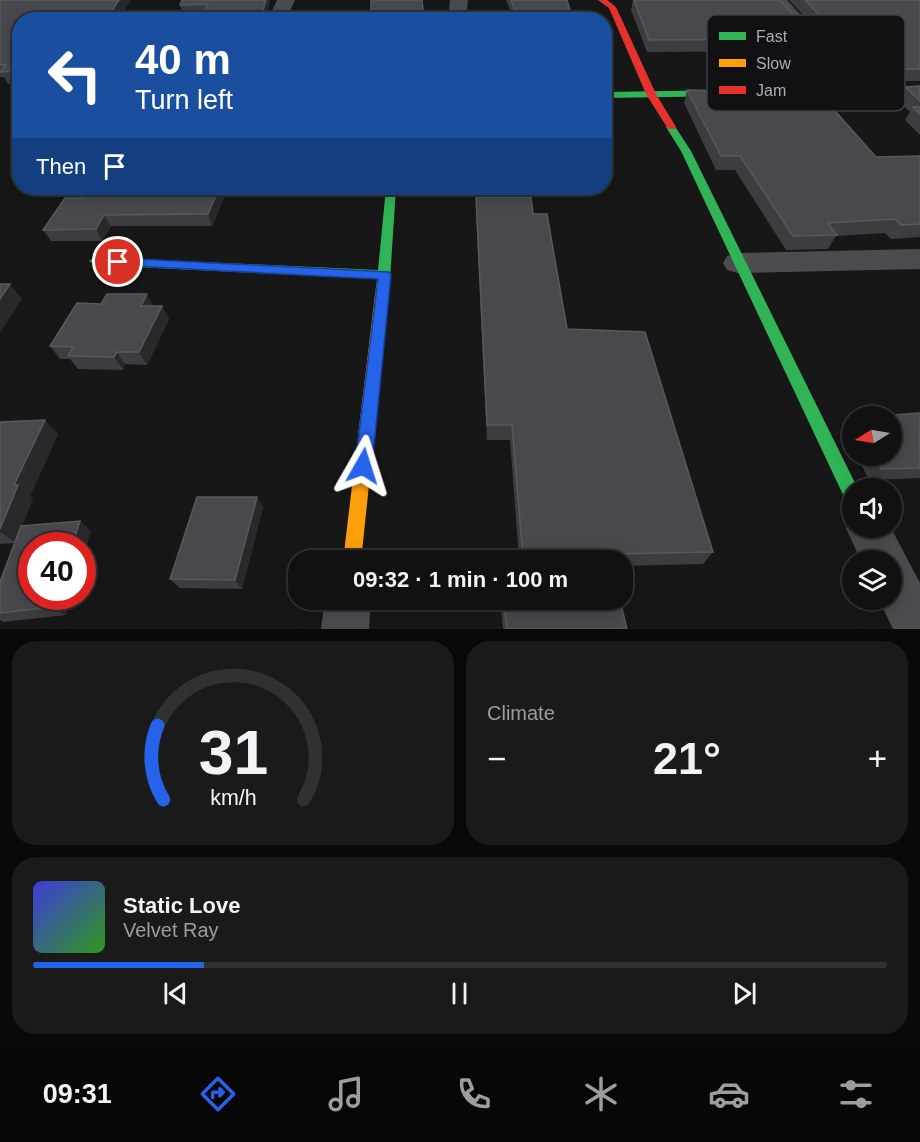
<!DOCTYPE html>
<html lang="en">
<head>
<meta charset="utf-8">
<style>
  :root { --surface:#111; --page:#1a1a1a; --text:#f1f3f6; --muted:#9c9d9f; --line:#303131; --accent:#2563eb }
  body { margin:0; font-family:Helvetica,sans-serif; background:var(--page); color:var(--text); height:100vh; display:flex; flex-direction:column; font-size:22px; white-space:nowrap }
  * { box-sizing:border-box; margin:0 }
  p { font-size:20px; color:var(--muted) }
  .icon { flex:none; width:33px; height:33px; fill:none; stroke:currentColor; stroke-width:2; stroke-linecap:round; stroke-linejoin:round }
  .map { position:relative; height:629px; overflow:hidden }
  .details { display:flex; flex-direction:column; gap:12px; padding:12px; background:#090909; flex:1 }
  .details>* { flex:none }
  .banner { position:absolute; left:12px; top:12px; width:600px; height:183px; border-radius:24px; box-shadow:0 3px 15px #0003,0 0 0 2px var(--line); background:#1a4fa0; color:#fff; overflow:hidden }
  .needle { width:39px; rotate:259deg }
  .tools { position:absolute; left:842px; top:406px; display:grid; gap:12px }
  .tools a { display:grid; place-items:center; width:60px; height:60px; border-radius:50%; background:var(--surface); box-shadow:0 3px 15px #0003,0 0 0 2px var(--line); font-size:30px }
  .speed { position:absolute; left:18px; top:532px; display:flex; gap:12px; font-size:30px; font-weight:700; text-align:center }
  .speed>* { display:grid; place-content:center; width:78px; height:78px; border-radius:50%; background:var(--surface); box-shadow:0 3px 15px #0003,0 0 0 2px var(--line); line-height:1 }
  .speed .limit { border:9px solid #d22; background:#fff; color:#111 }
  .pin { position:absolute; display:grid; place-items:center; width:51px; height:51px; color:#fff; margin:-26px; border:3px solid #fff; border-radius:50%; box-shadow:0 2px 6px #0007 }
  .me { position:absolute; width:66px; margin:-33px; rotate:6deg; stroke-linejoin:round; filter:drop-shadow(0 0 4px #0008) }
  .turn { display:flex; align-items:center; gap:21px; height:126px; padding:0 24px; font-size:27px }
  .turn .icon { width:78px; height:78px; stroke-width:2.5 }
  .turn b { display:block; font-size:42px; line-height:51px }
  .then { display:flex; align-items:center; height:57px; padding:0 24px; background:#0003; gap:12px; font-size:22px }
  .big { font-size:45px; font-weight:800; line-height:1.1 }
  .details .card { flex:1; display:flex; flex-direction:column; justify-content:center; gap:9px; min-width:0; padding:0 21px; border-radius:24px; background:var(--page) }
  .details .dial { align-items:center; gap:0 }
  .dial svg { height:156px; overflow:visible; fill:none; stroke:var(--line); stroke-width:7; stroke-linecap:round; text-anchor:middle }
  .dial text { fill:var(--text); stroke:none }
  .song { display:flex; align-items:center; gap:18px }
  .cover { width:72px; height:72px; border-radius:9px; background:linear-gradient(135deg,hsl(240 70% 55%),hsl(110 70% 35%)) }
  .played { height:6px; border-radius:3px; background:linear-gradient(90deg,var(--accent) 20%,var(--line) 20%) }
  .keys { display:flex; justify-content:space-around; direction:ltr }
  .heat { display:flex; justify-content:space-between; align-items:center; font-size:33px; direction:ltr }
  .details .tiles { flex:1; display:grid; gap:12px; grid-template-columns:1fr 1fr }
  .card:last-child { grid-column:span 2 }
  .trip { position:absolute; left:288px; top:550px; width:345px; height:60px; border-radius:24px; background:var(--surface); box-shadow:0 3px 15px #0003,0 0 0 2px var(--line); font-weight:800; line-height:60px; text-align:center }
  .tabs { display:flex; height:96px; justify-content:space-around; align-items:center; background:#070707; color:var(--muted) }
  .tabs .icon { width:42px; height:42px }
  .tabs .active { color:var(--accent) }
  .tabs b { font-size:27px; color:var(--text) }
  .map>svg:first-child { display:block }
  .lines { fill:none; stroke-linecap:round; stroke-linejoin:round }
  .street { fill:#4b4c50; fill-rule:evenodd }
  .fast { fill:#30b455; fill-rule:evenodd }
  .slow { fill:#ff9f0a; fill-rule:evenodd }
  .jam { fill:#e5322d; fill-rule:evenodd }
  .wall { fill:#3c3d40 }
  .shaded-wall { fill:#28292a }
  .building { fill:#48494d; stroke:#57595e; stroke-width:1.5 }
  .route { fill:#2563eb; stroke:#184099; stroke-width:1.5 }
  .key { fill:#111113; stroke:#3e4045; stroke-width:1.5 }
  .key-label { font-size:16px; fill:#a8adb8 }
</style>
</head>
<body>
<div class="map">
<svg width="920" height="629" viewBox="0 0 920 629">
  <rect width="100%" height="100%" fill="#171717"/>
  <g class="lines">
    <g class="street">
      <path d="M277 0H295L286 20H268Z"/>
      <path d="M450 0H468L466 20H448Z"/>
      <path d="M768 0H787L865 85 868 90 865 95 857 97 849 95Z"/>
      <path d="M920 249V269L738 273 727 270 723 263 727 256 738 253Z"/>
      <path d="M852 514V528H891L920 583V629H893L879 600H891V561H861L846 528Z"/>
      <path d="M325 600H371L369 629H321Z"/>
    </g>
    <g class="fast">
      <path d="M920 87V93L604 98V92Z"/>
      <path d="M671 124 674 125 691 151 858 489H852V503L846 501 681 151 666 127Z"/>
      <path d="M386 188H396L389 295 382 300 375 295 377 279 95 265 89 261 95 257 378 270Z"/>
    </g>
    <path class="slow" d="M382 290 389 295 361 561H343L375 295Z"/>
    <path class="jam" d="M598 0H607L616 7 656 94 676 127 674 129H668L646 94 609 8Z"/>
  </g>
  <g class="wall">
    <path d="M0 0H131L118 20H20V83L8 84 4 77H0Z"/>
    <path d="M182 0H270L265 20 203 14 183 15 180 5Z"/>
    <path d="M506 0H567L573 20H477V13L511 12Z"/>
    <path d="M633 0H780L814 39 808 51 647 52 631 10Z"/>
    <path d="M789 0H920V81H880L850 51H837Z"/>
    <path d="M920 86V135L905 120 910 112 898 100 905 87Z"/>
    <path d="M687 90 876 157 920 156V237L891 239 885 233 836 236 828 249 786 250 735 170H716L684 103Z"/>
    <path d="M90 188H228L212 226H111L102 241H51L43 230 83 198Z"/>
    <path d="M476 197 533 214 567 329 713 552 703 564 622 566V561H499L519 558 510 440H487L476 214Z"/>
    <path d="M147 294 153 306H162L169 319 147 365 125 364 123 370 78 369 70 359H60L50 346 101 304Z"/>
    <path d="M920 413V478L869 480 857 456H891Z"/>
    <path d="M852 420V447L843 430Z"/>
    <path d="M0 422 58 434 30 496 33 498 22 526 91 531 82 560V546L71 597 66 615 3 622 0 620V582L15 543 0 544Z"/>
    <path d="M257 497 263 508 242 589 180 588 170 579Z"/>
    <path d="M500 600H620L627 629H503Z"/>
  </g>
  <g class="shaded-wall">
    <path d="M119 0H131L118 20H106Z"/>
    <path d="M266 0H270L265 20H260Z"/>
    <path d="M219 188H228L212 226 208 214Z"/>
    <path d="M104 215 111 226 102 241 96 229Z"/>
    <path d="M10 284 22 299 0 333V299Z"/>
    <path d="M147 294 154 307 141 306Z"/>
    <path d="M162 306 169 319 147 365 139 352Z"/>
    <path d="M117 352 125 364 123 370 114 357Z"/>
    <path d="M45 420 58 434 30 496 33 498 16 543 0 532V529L14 485Z"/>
    <path d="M257 497 263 508 242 589 235 580Z"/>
    <path d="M80 521 91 531 82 560V546H72Z"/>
    <path d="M55 597H71L66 615 52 607Z"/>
  </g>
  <g class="building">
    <path d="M0 0H119L106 20H20V71L0 72 6 65H0Z"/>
    <path d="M182 0H266L260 20H201L208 4 180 5Z"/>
    <path d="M371 0H422L424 20H371Z"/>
    <path d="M511 0H567L573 20H478L477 13 516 12Z"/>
    <path d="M634 0H780L814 39 649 40Z"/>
    <path d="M805 0H920V69H887L856 39H842Z"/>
    <path d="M920 86V101L905 87Z"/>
    <path d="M687 90 819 93 876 157 920 156V224L901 225 895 219 828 223 837 235 793 236 740 156H721Z"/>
    <path d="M913 107H920V114Z"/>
    <path d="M90 188H219L208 214 104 215 96 229 43 230 65 198H83Z"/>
    <path d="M476 197H531L533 214H547L567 329 645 332 713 552 609 554 611 561H499V559L523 558 512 425H487Z"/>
    <path d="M0 284H10L0 299Z"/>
    <path d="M107 294H147L141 306H162L139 352H117L114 357 68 356 73 347 50 346 77 303 101 304Z"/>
    <path d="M920 413V468L881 469 874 456H891V417H863Z"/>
    <path d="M45 420 14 485H18L0 529V422Z"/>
    <path d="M197 497H257L235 580 170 579Z"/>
    <path d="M80 521 72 546H32V597H55L52 607 0 613V582L21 526Z"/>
    <path d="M503 600H620L627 629H507Z"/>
  </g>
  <path class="route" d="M118 258 389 272 391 275 372 466 369 471 363 473 357 471 355 466 378 279 114 265 112 262 114 259Z"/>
  <rect x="707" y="15" width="198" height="96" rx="9" class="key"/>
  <rect x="719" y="32" width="27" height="8" fill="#30b455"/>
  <rect x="719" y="59" width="27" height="8" fill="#ff9f0a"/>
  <rect x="719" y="86" width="27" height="8" fill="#e5322d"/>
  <g class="key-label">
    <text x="756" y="42">Fast</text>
    <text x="756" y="69">Slow</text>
    <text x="756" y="96">Jam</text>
  </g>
</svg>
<div class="tools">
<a><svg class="needle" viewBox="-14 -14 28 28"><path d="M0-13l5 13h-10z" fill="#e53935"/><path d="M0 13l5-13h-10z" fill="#9c9d9f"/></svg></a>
<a><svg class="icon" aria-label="sound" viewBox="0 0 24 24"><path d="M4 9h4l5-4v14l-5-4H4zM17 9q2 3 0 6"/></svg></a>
<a><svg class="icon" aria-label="layers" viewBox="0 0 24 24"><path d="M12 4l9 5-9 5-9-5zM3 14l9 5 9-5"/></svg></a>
</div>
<div class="speed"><div class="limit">40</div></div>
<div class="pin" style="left:118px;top:262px;background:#d93025"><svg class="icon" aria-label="arrive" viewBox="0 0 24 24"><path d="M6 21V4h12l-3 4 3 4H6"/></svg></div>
<svg class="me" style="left:363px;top:466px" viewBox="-20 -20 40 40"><path d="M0-17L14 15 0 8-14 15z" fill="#2563eb" stroke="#fff" stroke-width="4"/></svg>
<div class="trip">09:32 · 1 min · 100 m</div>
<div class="banner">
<div class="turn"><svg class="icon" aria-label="left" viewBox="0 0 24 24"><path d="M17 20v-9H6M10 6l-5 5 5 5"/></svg><div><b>40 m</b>Turn left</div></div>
<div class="then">Then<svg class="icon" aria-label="arrive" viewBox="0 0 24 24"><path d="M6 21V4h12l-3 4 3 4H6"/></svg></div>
</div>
</div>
<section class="details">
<div class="tiles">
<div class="card dial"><svg viewBox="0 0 100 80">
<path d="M14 69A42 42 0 1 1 86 69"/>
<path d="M14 69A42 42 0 0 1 11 31" stroke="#2563eb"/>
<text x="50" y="56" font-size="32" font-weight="700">31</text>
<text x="50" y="72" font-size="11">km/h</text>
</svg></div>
<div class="card"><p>Climate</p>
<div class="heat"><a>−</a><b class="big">21°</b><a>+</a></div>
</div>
<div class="card">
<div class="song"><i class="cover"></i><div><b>Static Love</b><p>Velvet Ray</p></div></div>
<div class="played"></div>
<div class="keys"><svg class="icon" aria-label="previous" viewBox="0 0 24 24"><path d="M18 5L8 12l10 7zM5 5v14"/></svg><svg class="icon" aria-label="pause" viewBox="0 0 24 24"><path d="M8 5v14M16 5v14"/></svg><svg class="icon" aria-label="next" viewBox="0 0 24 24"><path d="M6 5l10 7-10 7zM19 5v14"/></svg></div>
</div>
</div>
</section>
<nav class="tabs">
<b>09:31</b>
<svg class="icon active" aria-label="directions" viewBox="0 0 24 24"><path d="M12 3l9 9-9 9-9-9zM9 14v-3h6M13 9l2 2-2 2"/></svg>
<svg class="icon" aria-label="music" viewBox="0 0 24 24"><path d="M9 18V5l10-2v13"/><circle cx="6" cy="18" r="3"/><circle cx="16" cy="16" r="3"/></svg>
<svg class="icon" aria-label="phone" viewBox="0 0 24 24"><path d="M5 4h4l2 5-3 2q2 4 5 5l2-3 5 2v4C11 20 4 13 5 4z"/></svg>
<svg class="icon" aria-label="climate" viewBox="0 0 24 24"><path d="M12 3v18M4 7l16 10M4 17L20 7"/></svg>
<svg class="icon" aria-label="car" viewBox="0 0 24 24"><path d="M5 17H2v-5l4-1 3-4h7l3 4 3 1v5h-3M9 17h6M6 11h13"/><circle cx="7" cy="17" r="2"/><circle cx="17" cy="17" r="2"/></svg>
<svg class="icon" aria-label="filters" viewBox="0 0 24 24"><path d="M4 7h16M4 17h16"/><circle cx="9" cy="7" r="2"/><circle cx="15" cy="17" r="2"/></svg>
</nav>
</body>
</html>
